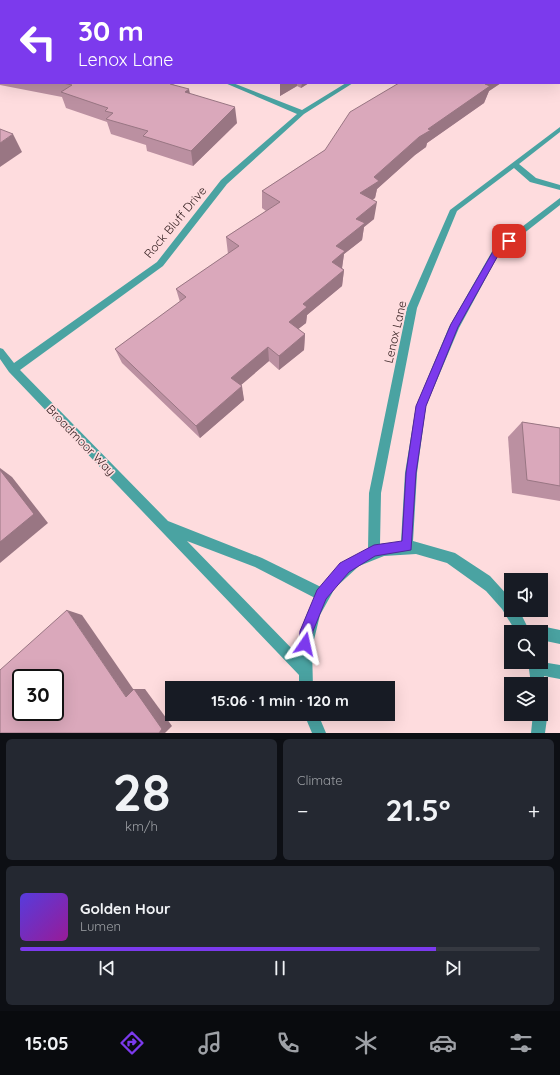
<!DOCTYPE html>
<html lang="en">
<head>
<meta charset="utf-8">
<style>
  :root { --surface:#171b24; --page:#242831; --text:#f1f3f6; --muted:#9ea1a6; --line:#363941; --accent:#7c3aed }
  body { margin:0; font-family:Quicksand,sans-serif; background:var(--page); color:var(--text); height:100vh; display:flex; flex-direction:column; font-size:15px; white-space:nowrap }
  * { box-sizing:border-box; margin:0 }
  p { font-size:13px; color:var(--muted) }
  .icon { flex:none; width:22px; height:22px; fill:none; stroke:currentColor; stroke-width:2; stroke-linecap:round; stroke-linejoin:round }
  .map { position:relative; height:733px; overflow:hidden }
  .sheet { display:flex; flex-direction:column; gap:6px; padding:6px; background:#0d0f14; flex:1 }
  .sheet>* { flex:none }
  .top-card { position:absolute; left:0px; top:0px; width:560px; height:84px; box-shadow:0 4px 16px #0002; background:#7c3aed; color:#fff; overflow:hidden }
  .fabs { position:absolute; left:504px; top:573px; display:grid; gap:8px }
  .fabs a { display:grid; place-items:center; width:44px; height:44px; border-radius:0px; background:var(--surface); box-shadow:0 4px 16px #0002; font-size:20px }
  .speed { position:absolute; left:12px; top:669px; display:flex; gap:8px; font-size:20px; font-weight:700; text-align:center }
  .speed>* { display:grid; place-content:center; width:52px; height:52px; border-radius:50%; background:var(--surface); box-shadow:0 4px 16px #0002; line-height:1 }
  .speed .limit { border:2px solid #111; border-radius:6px; background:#fff; color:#111 }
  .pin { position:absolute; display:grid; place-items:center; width:34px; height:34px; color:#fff; margin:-17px; border-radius:8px; box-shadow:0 2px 6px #0006 }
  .me { position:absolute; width:44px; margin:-22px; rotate:11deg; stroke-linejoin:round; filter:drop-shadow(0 0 3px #0008) }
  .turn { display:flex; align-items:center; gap:14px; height:84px; padding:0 12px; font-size:18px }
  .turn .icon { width:52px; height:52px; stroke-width:2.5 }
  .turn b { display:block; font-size:28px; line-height:34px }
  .big { font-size:30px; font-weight:700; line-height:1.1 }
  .sheet .tile { flex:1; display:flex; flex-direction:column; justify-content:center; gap:6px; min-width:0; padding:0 14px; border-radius:6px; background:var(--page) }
  .sheet .dial { align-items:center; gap:0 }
  .dial b { font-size:52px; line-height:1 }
  .song { display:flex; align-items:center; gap:12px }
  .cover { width:48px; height:48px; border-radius:6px; background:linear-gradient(135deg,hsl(250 70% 55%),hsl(300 70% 35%)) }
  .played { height:4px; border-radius:2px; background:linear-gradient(90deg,var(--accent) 80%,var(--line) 80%) }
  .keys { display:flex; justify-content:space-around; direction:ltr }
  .heat { display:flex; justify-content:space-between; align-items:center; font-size:22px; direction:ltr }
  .sheet .tiles { flex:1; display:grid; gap:6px; grid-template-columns:1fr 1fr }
  .tile:last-child { grid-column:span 2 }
  .trip { position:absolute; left:165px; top:681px; width:230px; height:40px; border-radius:0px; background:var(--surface); box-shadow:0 4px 16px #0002; font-weight:700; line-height:40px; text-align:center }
  .tabs { display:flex; height:64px; justify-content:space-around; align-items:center; background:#090b0e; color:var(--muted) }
  .tabs .icon { width:28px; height:28px }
  .tabs .on { color:var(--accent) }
  .tabs b { font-size:18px; color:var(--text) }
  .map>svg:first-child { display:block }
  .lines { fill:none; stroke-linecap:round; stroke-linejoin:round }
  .path { stroke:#a38789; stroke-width:1.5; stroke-dasharray:1.5 1.5; stroke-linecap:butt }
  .street { fill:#4aa3a2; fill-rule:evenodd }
  .primary { fill:#195b5a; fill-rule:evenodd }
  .wall { fill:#bb90a1 }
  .shaded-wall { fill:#997683 }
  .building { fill:#daa8bb; stroke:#997683; fill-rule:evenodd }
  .route { fill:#7c3aed; stroke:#51269a }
  .labels { text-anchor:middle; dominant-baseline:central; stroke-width:3.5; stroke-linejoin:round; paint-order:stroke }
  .street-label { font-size:12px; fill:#301c1d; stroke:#fedcde }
</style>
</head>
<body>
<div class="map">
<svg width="560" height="733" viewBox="0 0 560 733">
  <rect width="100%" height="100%" fill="#fedcde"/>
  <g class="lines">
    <path class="path" d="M458 0 461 1"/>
    <g class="street">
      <path d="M397 0H404L405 1H398Z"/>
      <path d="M225 83H233L302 110 346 83H353L304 114 227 184 163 266 20 370 168 521 262 558 321 587C332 569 349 558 368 550L369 493 407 308 450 210 560 127V132L519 164 536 178 560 185V190L530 182 514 168 457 211 417 308 381 493 380 544 401 542 405 473 416 406 449 327 494 248 560 198V205L500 252 459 328 426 406 417 473 413 541 455 553 490 576 511 599V610H519L530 632H516L502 609 486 591 447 563 416 554 384 556 359 566 335 588 320 615 312 648 313 688H299V675L9 372 0 359V348L3 349 14 363 157 262 221 180 297 114ZM187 541 255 567 315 598C305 614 298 636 298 655Z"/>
      <path d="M541 626 560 630V644L541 640V632H535L536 628Z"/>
      <path d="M541 660 542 662 560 665V679L544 676 545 684 541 690V684H531L528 662H541Z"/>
      <path d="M541 704 546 706 548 711 545 733H531L533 714H541Z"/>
      <path d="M304 714H318L326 733H312Z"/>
    </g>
    <g class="primary">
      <path d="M502 0H509L510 1H503Z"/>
      <path d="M549 0H557L558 1H550Z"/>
      <rect x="559" y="19" width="1" height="4"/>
    </g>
  </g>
  <g class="wall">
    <path d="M0 0 1 1V83H173V84L190 94 237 123 193 166 147 151 146 145 111 134 107 122 66 108 62 97 0 85Z"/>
    <path d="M280 83H309L301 88 297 86 280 96Z"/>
    <path d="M399 83H501L489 91 484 103 427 143 426 147 415 155 377 189 375 198 372 200 374 219 364 227 362 240 344 254 342 268 344 270 342 286 307 315 306 323 298 329 305 334 304 350 279 370 269 361 241 385 244 400 200 438 122 363 115 349 180 302 176 289 228 254 226 237 266 211 262 208V191L325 150Z"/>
    <path d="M522 422 560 428V501L512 493 508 437Z"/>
  </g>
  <g class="shaded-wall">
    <path d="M280 83H297V86L280 96Z"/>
    <path d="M302 83H309L301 88Z"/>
    <path d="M487 83H501L489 91 484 103 427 143 426 147 415 155 377 189 375 198 357 210 360 193 374 177 428 129Z"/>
    <path d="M189 89 192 104 185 92Z"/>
    <path d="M235 107 237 123 193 166 191 151Z"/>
    <path d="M13 134 22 152 0 167V143Z"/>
    <path d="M377 202 374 219 364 227 362 240 344 254 342 268 330 278 332 262 336 246 356 219Z"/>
    <path d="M344 270 342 286 307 315 306 323 288 337 289 322 303 304Z"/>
    <path d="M305 334 304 350 279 370V356Z"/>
    <path d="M268 347 269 361 234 391 231 378Z"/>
    <path d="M242 386 244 400 200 438 196 426Z"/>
    <path d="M0 468 12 477 48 523 0 563Z"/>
    <path d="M67 610 82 615 138 696 126 697Z"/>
    <path d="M134 689H145L172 726 165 733H159Z"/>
  </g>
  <g class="building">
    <path d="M0 0H386L389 1H1V72L0 71Z"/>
    <path d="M63 83H170V84L189 89 185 92 235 107 191 151 143 136 148 131 106 119 113 113 105 111 108 108 61 92 72 85Z"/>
    <path d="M399 83H487L485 84 490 86 428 129 431 130 419 137 374 177 379 181 360 193 377 202 356 219 365 223 336 246 345 251 332 262 344 270 303 304 307 307 289 322 305 334 279 356 268 347 231 378 242 386 196 426 115 349 186 297 176 289 239 246 226 237 280 202 262 191 325 150 350 112Z"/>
    <path d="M0 129 13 134 0 143Z"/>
    <path d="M522 422 560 428V486L527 480Z"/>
    <path d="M0 470 34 514 0 542Z"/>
    <path d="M67 610 126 697 134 689 162 729 159 733H0V670ZM21 678H55V712H21Z"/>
  </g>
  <path class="route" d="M509 238 513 241 500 252 458 327 426 406 416 473 411 550 375 556 349 572 326 599 313 631 310 649 305 650 301 649 299 644 300 631 317 590 340 563 374 545 402 541 406 473 416 406 451 324 495 248Z"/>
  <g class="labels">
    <g class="street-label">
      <text transform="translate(175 222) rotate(-50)">Rock Bluff Drive</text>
      <text transform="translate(395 332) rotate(-77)">Lenox Lane</text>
      <text transform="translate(81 440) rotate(46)">Broadmoor Way</text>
    </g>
  </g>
</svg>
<div class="fabs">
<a><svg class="icon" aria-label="sound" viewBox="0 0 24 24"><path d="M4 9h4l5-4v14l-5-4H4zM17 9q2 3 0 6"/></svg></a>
<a><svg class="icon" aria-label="search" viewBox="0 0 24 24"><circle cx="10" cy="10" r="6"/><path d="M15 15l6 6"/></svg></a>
<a><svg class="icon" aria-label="layers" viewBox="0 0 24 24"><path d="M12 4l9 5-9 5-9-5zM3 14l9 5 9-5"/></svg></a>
</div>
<div class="speed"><div class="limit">30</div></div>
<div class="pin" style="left:509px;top:241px;background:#d93025"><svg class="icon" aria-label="arrive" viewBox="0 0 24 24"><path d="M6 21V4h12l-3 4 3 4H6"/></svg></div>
<svg class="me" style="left:305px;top:644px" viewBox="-20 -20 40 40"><path d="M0-17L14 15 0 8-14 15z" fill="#7c3aed" stroke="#fff" stroke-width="4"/></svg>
<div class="trip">15:06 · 1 min · 120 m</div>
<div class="top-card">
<div class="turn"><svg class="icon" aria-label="left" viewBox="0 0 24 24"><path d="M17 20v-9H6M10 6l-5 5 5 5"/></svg><div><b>30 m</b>Lenox Lane</div></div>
</div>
</div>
<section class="sheet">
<div class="tiles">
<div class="tile dial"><b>28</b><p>km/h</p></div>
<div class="tile"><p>Climate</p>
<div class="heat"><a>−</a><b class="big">21.5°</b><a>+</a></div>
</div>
<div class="tile">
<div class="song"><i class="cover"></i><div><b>Golden Hour</b><p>Lumen</p></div></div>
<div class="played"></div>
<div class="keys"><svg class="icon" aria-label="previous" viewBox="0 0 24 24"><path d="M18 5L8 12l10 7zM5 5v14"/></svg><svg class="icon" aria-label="pause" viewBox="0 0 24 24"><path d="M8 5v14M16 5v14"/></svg><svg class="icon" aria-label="next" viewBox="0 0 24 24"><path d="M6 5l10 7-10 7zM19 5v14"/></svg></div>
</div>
</div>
</section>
<nav class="tabs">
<b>15:05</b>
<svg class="icon on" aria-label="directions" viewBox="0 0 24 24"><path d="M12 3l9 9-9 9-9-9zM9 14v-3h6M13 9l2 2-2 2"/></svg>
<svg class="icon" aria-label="music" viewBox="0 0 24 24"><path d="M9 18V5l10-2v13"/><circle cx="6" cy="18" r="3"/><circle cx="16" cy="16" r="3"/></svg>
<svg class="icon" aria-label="phone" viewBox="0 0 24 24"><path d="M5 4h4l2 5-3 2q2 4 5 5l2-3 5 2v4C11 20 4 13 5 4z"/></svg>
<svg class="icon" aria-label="climate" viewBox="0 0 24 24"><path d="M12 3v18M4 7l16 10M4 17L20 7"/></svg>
<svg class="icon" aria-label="car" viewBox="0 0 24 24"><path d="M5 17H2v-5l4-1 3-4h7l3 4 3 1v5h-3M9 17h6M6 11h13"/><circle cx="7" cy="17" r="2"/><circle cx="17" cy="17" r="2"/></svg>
<svg class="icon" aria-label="filters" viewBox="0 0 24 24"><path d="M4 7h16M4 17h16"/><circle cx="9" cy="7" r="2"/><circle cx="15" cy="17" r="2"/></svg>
</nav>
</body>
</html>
